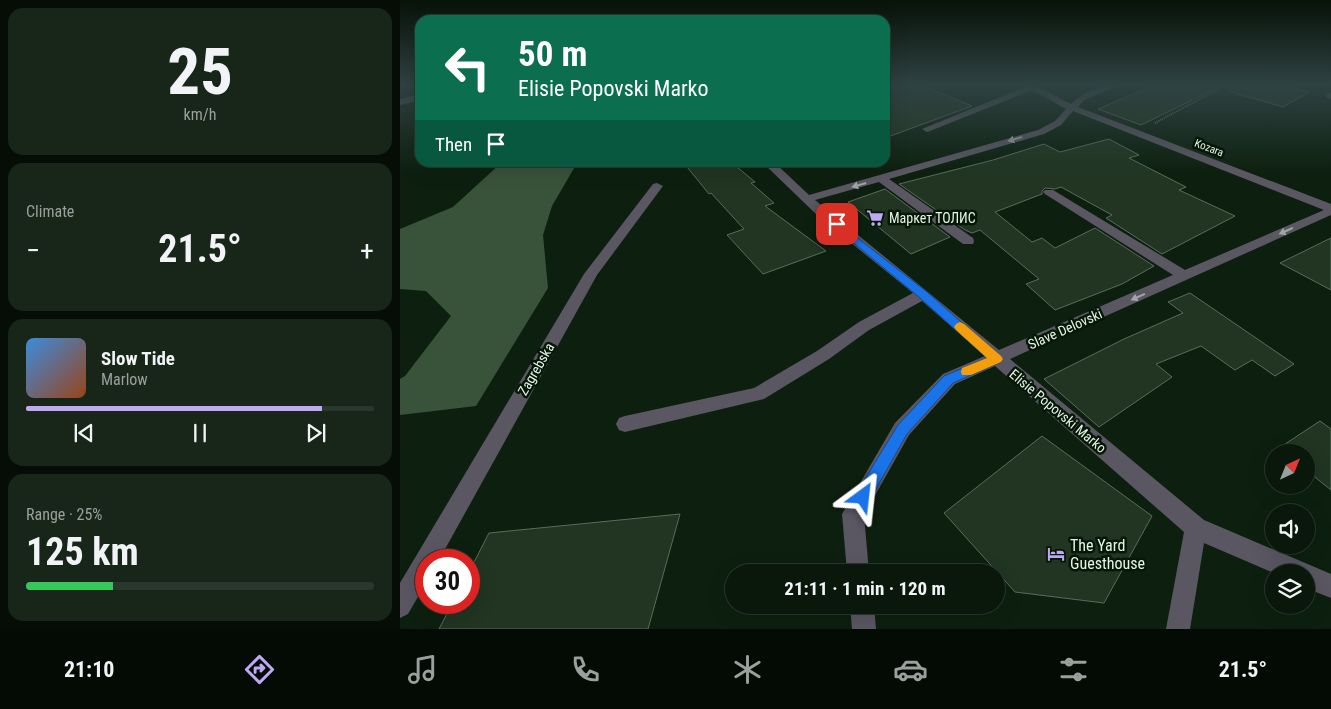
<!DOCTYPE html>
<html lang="en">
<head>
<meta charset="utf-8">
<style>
  :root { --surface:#0a180b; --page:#182519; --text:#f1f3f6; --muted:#99a09d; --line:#2a372c; --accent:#bfa9f4 }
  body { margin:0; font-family:"Roboto Condensed",sans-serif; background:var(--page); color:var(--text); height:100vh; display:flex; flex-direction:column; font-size:19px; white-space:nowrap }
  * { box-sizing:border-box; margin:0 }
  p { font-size:16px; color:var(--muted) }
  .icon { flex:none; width:28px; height:28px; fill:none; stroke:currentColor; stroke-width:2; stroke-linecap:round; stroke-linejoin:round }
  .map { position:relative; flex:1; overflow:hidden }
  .drawer { display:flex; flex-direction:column; gap:8px; padding:8px; background:#060d06; width:400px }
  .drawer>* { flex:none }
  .guide { position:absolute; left:15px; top:15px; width:475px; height:152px; border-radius:15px; box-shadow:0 5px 20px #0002,0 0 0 1px var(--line); background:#0b6e4f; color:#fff; overflow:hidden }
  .needle { width:32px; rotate:43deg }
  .buttons { position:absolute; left:865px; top:444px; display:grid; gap:10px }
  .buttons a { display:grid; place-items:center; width:50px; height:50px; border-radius:50%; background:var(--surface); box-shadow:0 5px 20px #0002,0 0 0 1px var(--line); font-size:25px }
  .speed { position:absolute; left:15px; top:549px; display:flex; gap:10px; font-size:25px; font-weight:700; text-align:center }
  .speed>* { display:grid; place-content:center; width:65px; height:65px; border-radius:50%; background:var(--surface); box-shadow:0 5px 20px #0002,0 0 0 1px var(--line); line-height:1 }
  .speed .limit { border:8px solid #d22; background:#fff; color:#111 }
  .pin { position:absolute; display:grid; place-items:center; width:42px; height:42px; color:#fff; margin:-21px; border-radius:10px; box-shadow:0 2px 8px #0006 }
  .me { position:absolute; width:55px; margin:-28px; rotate:30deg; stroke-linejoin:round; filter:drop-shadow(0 0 4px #0008) }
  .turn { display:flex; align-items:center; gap:18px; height:105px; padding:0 20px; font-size:22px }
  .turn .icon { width:65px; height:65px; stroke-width:2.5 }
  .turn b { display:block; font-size:35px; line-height:42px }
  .then { display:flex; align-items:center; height:48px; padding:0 20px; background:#0003; gap:10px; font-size:19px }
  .big { font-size:38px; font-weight:700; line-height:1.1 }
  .drawer .tile { flex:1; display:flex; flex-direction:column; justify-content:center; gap:8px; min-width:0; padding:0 18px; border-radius:15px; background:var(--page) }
  .drawer .dial { align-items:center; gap:0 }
  .dial b { font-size:65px; line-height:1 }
  .song { display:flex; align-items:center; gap:15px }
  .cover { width:60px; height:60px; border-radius:8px; background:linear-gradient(135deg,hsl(210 70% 55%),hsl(20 70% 35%)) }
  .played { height:5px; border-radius:2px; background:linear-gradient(90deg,var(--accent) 85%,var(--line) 85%) }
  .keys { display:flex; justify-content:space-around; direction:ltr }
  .heat { display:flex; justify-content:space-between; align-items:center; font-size:28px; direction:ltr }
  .charge { height:8px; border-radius:4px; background:linear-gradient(90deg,#34c759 25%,var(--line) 0) }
  .trip { position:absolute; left:325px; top:564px; width:280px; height:50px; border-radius:25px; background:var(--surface); box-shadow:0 5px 20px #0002,0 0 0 1px var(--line); font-weight:700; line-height:50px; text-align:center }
  .tab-bar { display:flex; height:80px; justify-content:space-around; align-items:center; background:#040a04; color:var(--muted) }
  .tab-bar .icon { width:35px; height:35px }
  .tab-bar .current { color:var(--accent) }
  .tab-bar b { font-size:22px; color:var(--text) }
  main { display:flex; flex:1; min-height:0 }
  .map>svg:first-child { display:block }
  .forest { fill:#39533a }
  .building { fill:#213522; stroke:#586e59 }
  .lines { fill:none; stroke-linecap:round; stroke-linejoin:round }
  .path { stroke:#69796b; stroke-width:2; stroke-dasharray:1 1; stroke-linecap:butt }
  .minor { fill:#5a5763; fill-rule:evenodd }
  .oneway { fill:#a0a5a5 }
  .route { fill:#1a73e8; stroke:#114b97 }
  .slow { fill:#f59e0b }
  .labels { text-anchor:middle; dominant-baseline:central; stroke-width:5; stroke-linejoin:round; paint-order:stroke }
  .far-street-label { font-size:11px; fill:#e7f3e7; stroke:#051706 }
  .poi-label { font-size:14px; fill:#e7f3e7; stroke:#051706; text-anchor:start }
  .street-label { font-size:14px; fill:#e7f3e7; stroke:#051706 }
  .near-poi-label { font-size:16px; fill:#e7f3e7; stroke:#051706; text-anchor:start }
</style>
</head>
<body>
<main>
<section class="drawer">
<div class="tile dial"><b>25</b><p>km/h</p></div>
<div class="tile"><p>Climate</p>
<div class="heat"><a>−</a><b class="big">21.5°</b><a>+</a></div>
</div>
<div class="tile">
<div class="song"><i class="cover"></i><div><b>Slow Tide</b><p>Marlow</p></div></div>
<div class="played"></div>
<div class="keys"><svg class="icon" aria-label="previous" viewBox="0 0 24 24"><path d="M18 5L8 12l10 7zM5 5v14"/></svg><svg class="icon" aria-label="pause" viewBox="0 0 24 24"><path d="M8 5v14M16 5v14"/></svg><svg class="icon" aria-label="next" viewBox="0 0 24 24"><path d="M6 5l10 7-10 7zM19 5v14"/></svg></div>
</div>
<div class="tile"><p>Range · 25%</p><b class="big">125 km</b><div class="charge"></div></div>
</section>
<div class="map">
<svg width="931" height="629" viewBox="0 0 931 629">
  <rect width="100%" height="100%" fill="#0d200f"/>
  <path class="forest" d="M101 163H177L152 206 143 235 148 288 76 406 0 415V379L5 376 51 316 26 291 0 289V229L53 207Z"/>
  <g class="building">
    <path d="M485 85H521L572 106 485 138Z"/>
    <path d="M754 85H823L741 125 698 109Z"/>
    <path d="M829 85H882L909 92 883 107 828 91Z"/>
    <path d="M709 139 739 155 729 158 786 187 779 190 835 216 762 254 706 218 712 215 661 187 655 189 645 188 642 191V194L595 212 632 242 642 238 655 248 695 228 754 266 722 284 655 310 626 284 639 279 580 230 572 233 565 230 499 184 593 160 644 144 660 152Z"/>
    <path d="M283 162H331L355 182 351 183 374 203 365 206 426 251 363 274 327 235 344 229 311 193 309 194Z"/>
    <path d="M485 189 550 237 511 254 448 202Z"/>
    <path d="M931 238V290L880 263Z"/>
    <path d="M790 293 894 364 875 376 852 360 835 370 801 346 756 364 772 377 699 427 644 379 724 339 783 313 768 302Z"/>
    <path d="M920 421 931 429V490L906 470V452H873Z"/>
    <path d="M642 436 752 516 704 603 615 592 544 513Z"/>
    <path d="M280 514 248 629H39L53 602H69V572L89 533Z"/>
  </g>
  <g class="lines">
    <path class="path" d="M755 123 826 85"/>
    <g class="minor">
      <path d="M624 85H634L671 104C682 92 702 85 719 85L684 100 678 107 931 204V215L610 359 804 520 931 574V598L906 588V572L874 573 804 543 790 629H766L784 532 595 366 555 384 509 435 464 515 469 572H447L442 514 495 423 543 374 585 356 522 301 469 330 429 359 364 399 225 432 219 430 216 424 219 418 225 416 354 388 417 351 459 322 513 293 418 216 362 162H374L409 195 638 130 655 121 666 109 632 90 530 131 527 132 522 129 625 87ZM673 111 924 210 785 270 653 190H645L643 192 645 194 773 275 599 350 415 200 479 182 563 244H573L574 241 573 238 489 179 644 134 661 125Z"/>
      <path d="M926 93H931V99L926 97Z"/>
      <path d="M20 94V100L0 105V99Z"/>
      <path d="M257 183 263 186 197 275 39 560H26V583L8 614 0 618V583L184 274 253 184Z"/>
      <path d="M450 605H474L476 629H452Z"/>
    </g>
  </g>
  <defs><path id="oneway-solid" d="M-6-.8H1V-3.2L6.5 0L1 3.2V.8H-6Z" transform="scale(1.25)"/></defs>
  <g class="oneway">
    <use href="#oneway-solid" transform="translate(615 139) rotate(164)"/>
    <use href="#oneway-solid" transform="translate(459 185) rotate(164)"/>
    <use href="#oneway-solid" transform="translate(886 231) rotate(156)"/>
    <use href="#oneway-solid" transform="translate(738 297) rotate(156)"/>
  </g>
  <linearGradient id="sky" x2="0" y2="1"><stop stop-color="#071208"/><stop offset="0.49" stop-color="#2f4242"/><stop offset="1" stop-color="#2f4242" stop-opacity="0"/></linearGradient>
  <rect width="931" height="173" fill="url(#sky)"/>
  <path class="route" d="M437 222 527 292 603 359 601 362 553 383 507 434 468 503 463 505 457 503 455 497 457 492 498 425 544 376 587 358 519 297 433 226 432 224Z"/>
  <path class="slow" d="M560 322 564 324 601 356 603 359 601 362 571 375H562L561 372 562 368 587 358 556 330 554 327 556 324Z"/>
  <defs>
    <g id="supermarket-bare" transform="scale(1.35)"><path d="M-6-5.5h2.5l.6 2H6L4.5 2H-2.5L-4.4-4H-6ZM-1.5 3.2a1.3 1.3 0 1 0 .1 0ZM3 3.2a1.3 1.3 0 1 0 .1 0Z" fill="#bfa9f4" stroke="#051706" stroke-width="2.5" paint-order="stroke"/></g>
    <g id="hotel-bare" transform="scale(1.35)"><path d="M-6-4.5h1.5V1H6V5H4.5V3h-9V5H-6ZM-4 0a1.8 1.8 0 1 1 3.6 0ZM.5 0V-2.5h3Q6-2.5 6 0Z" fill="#bfa9f4" stroke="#051706" stroke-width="2.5" paint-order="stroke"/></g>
  </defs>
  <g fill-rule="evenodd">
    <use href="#supermarket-bare" x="475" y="218"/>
    <use href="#hotel-bare" x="656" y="554"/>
  </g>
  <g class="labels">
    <g class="far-street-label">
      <text transform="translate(809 148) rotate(21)">Kozara</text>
    </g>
    <g class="poi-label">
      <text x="489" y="218">Маркет ТОЛИС</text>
    </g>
    <g class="street-label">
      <text transform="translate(665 329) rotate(-24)">Slave Delovski</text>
      <text transform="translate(136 369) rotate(-60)">Zagrebska</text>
      <text transform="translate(658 411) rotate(40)">Elisie Popovski Marko</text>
    </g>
    <g class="near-poi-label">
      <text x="670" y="545">The Yard<tspan x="670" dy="18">Guesthouse</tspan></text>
    </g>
  </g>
</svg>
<div class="buttons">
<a><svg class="needle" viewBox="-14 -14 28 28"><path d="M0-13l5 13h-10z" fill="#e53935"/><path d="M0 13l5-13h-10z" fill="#99a09d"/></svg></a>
<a><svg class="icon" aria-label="sound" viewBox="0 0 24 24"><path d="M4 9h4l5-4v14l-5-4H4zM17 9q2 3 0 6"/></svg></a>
<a><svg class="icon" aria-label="layers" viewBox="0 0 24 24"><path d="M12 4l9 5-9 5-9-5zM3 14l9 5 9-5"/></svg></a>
</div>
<div class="speed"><div class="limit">30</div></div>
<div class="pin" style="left:437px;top:224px;background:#d93025"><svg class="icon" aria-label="arrive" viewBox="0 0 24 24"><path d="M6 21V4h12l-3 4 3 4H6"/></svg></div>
<svg class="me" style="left:463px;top:497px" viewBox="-20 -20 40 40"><path d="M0-17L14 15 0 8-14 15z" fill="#1a73e8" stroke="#fff" stroke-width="4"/></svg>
<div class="trip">21:11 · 1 min · 120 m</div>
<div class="guide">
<div class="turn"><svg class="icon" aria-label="left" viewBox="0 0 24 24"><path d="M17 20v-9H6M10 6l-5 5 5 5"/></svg><div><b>50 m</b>Elisie Popovski Marko</div></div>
<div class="then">Then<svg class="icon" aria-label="arrive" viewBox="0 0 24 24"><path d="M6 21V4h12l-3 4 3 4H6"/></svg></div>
</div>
</div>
</main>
<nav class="tab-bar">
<b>21:10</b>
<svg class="icon current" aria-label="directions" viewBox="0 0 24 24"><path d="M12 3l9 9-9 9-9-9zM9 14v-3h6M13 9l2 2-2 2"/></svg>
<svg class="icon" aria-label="music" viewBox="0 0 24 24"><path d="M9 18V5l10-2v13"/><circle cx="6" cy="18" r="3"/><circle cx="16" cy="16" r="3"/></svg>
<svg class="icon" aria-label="phone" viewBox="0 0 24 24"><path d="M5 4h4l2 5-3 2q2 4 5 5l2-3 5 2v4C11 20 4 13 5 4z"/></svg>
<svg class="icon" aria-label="climate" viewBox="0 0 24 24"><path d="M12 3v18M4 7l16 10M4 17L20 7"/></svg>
<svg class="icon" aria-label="car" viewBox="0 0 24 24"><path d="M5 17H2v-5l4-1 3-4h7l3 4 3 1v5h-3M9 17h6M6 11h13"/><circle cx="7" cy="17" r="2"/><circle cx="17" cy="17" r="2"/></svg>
<svg class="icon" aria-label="filters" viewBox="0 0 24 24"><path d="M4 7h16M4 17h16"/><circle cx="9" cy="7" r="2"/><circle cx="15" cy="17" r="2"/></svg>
<b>21.5°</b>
</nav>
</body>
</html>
